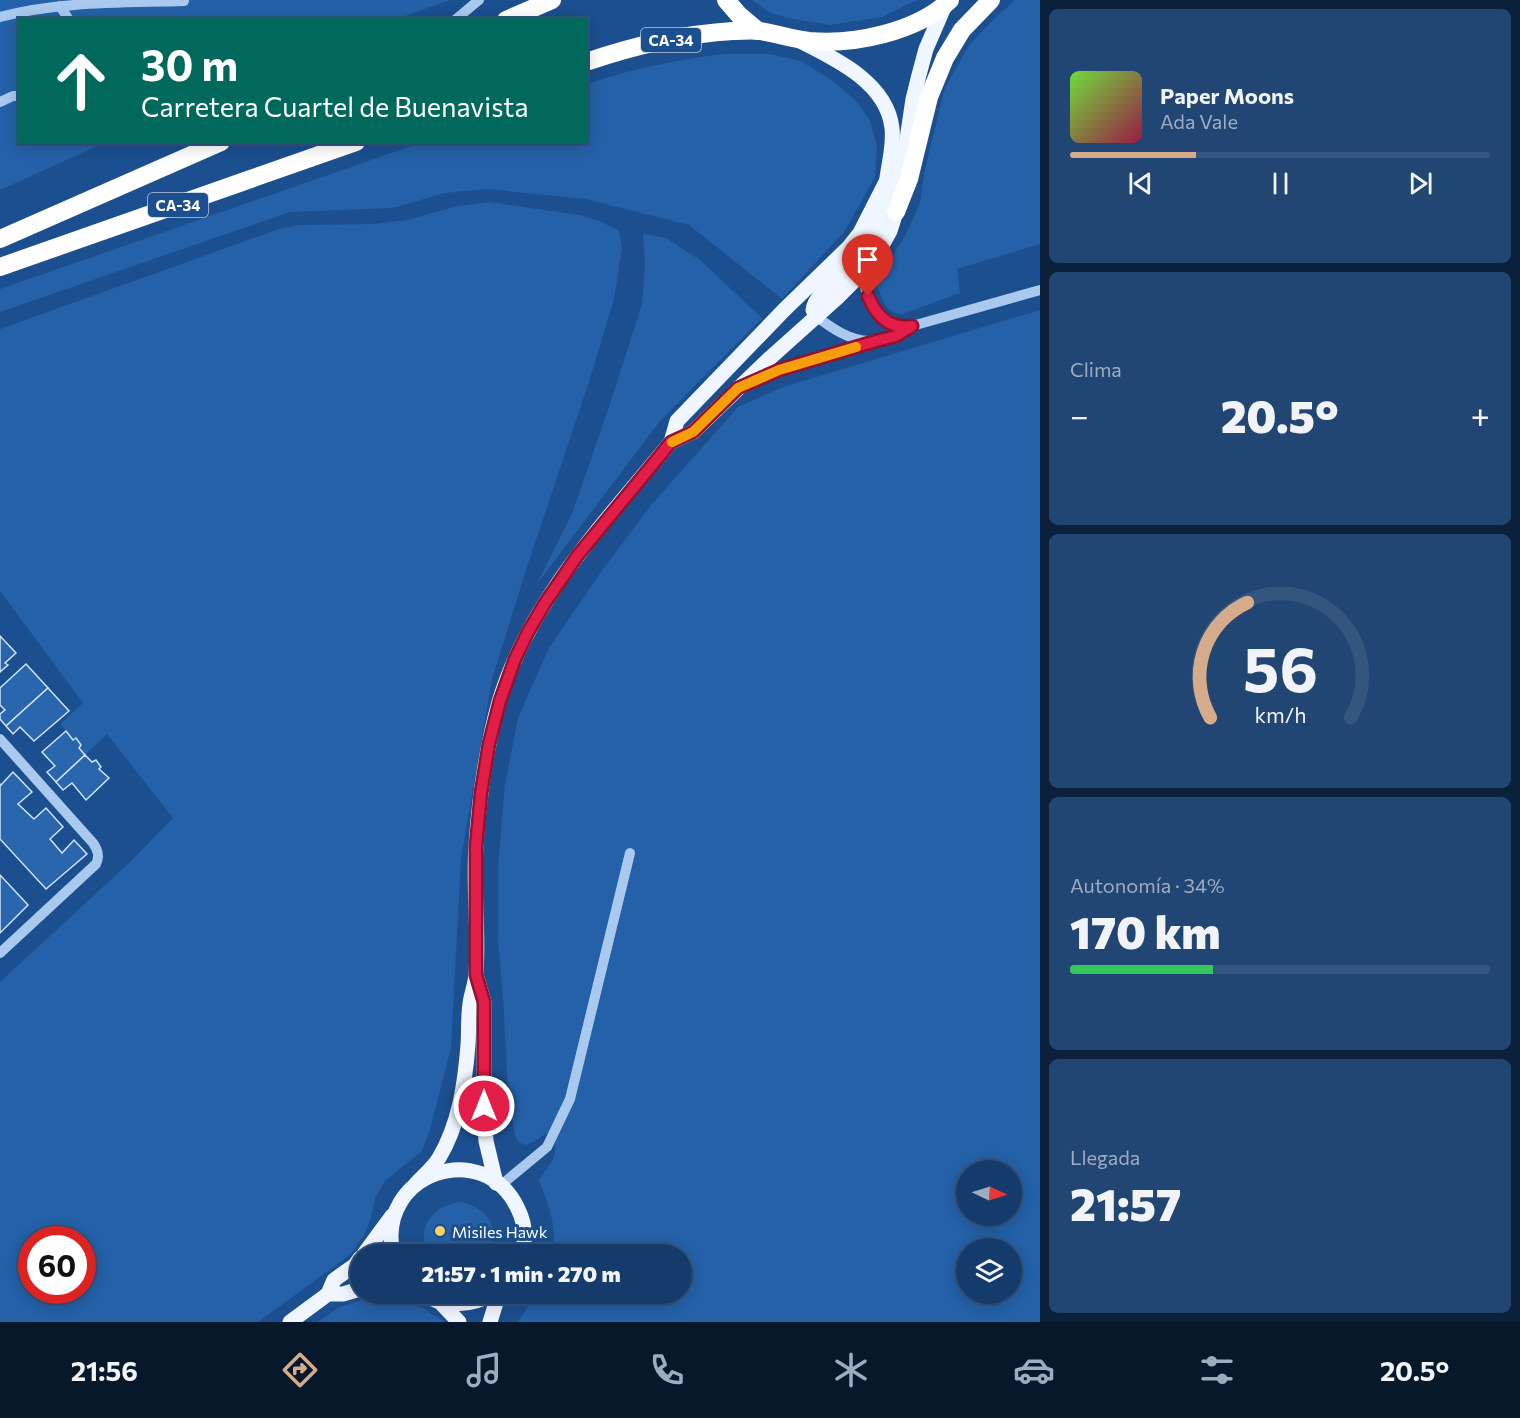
<!DOCTYPE html>
<html lang="es">
<head>
<meta charset="utf-8">
<style>
  :root { --surface:#143b6b; --page:#214673; --text:#f1f3f6; --muted:#9dadc1; --line:#33557e; --accent:#d6ab8b }
  body { margin:0; font-family:Commissioner,sans-serif; background:var(--page); color:var(--text); height:100vh; display:flex; flex-direction:column; font-size:22px; white-space:nowrap }
  * { box-sizing:border-box; margin:0 }
  p { font-size:20px; color:var(--muted) }
  .icon { flex:none; width:33px; height:33px; fill:none; stroke:currentColor; stroke-width:2; stroke-linecap:round; stroke-linejoin:round }
  .map { position:relative; flex:1; overflow:hidden }
  .drawer { display:flex; flex-direction:column; gap:9px; padding:9px; background:#0b203b; width:480px }
  .drawer>* { flex:none }
  .top-card { position:absolute; left:18px; top:18px; width:570px; height:126px; border-radius:0px; box-shadow:0 3px 15px #0003,0 0 0 2px var(--line); background:#00695c; color:#fff; overflow:hidden }
  .needle { width:39px; rotate:94deg }
  .tools { position:absolute; left:956px; top:1160px; display:grid; gap:12px }
  .tools a { display:grid; place-items:center; width:66px; height:66px; border-radius:50%; background:var(--surface); box-shadow:0 3px 15px #0003,0 0 0 2px var(--line); font-size:30px }
  .speed { position:absolute; left:18px; top:1226px; display:flex; gap:12px; font-size:30px; font-weight:700; text-align:center }
  .speed>* { display:grid; place-content:center; width:78px; height:78px; border-radius:50%; background:var(--surface); box-shadow:0 3px 15px #0003,0 0 0 2px var(--line); line-height:1 }
  .speed .limit { border:9px solid #d22; background:#fff; color:#111 }
  .pin { position:absolute; display:grid; place-items:center; width:51px; height:51px; color:#fff; margin:-62px -26px; border-radius:50% 50% 50% 0; rotate:-45deg; box-shadow:0 0 6px #0007 }
  .pin .icon { rotate:45deg }
  .me { position:absolute; width:66px; margin:-33px; rotate:0deg; stroke-linejoin:round; filter:drop-shadow(0 0 4px #0008) }
  .turn { display:flex; align-items:center; gap:21px; height:126px; padding:0 24px; font-size:27px }
  .turn .icon { width:78px; height:78px; stroke-width:2.5 }
  .turn b { display:block; font-size:42px; line-height:51px }
  .big { font-size:45px; font-weight:800; line-height:1.1 }
  .drawer .tile { flex:1; display:flex; flex-direction:column; justify-content:center; gap:9px; min-width:0; padding:0 21px; border-radius:9px; background:var(--page) }
  .drawer .dial { align-items:center; gap:0 }
  .dial svg { height:156px; overflow:visible; fill:none; stroke:var(--line); stroke-width:7; stroke-linecap:round; text-anchor:middle }
  .dial text { fill:var(--text); stroke:none }
  .song { display:flex; align-items:center; gap:18px }
  .cover { width:72px; height:72px; border-radius:9px; background:linear-gradient(135deg,hsl(100 70% 55%),hsl(340 70% 35%)) }
  .played { height:6px; border-radius:3px; background:linear-gradient(90deg,var(--accent) 30%,var(--line) 30%) }
  .keys { display:flex; justify-content:space-around; direction:ltr }
  .heat { display:flex; justify-content:space-between; align-items:center; font-size:33px; direction:ltr }
  .charge { height:9px; border-radius:4px; background:linear-gradient(90deg,#34c759 34%,var(--line) 0) }
  .trip { position:absolute; left:350px; top:1244px; width:342px; height:60px; border-radius:30px; background:var(--surface); box-shadow:0 3px 15px #0003,0 0 0 2px var(--line); font-weight:800; line-height:60px; text-align:center }
  .tab-bar { display:flex; height:96px; justify-content:space-around; align-items:center; background:#08182b; color:var(--muted) }
  .tab-bar .icon { width:42px; height:42px }
  .tab-bar .current { color:var(--accent) }
  .tab-bar b { font-size:27px; color:var(--text) }
  main { display:flex; flex:1; min-height:0 }
  .map>svg:first-child { display:block }
  .green { fill:#2461a8; fill-rule:evenodd }
  .building { fill:#2a66ad; stroke:#cfe3fa; stroke-width:1.5 }
  .lines { fill:none; stroke-linecap:round; stroke-linejoin:round }
  .minor { stroke:#a9c9ee; stroke-width:10 }
  .major { stroke:#f0f6ff; stroke-width:15 }
  .highway { stroke:#fff; stroke-width:18 }
  .route-casing { stroke:#92132f; stroke-width:15 }
  .route { stroke:#e11d48; stroke-width:10 }
  .slow { stroke:#f59e0b; stroke-width:10 }
  .poi-dot { fill:#ffd166; stroke:#1b4f8f; stroke-width:2 }
  .labels { text-anchor:middle; dominant-baseline:central; stroke-width:6; stroke-linejoin:round; paint-order:stroke }
  .shield { fill:#1b4f8f; stroke:#bbcadd; stroke-width:1.5 }
  .shield-label { font-size:15px; font-weight:bold; fill:#fff }
  .poi-label { font-size:16px; fill:#fff; stroke:#1b4f8f; text-anchor:start }
</style>
</head>
<body>
<main>
<div class="map">
<svg width="1040" height="1322" viewBox="0 0 1040 1322">
  <rect width="100%" height="100%" fill="#1b4f8f"/>
  <g class="green">
    <path d="M0 0H450L394 20H20V142L104 143 0 190Z"/>
    <path d="M752 0H917L882 17 830 25 787 18 769 12Z"/>
    <path d="M1015 0H1040V244L957 269 960 293 903 314 894 313 886 307 876 284 877 275 888 262 905 236 920 203 925 168 945 88 969 45 995 18Z"/>
    <path d="M722 54H770L801 61 833 81 857 102 870 121 877 146 875 177 844 232 782 299 689 225 585 199 487 189 445 193 393 208 290 212 0 312V289L420 143 586 142 587 84C631 69 676 60 722 54Z"/>
    <path d="M490 202 579 215 600 221 619 231 622 249 614 299 589 382 527 567 492 679 461 859 451 1048 429 1133 421 1152 385 1181 375 1198 371 1218 363 1237 350 1255 258 1322H0V982L129 863 173 818 107 734 85 755 79 748 81 745 76 739 73 740 60 724 83 703 0 591V329L279 229 299 225 375 224 407 220 457 206ZM32 1239H82V1290H32Z"/>
    <path d="M643 234 666 238 700 260 762 318 660 421 537 584 573 511 610 404 642 304 645 264Z"/>
    <path d="M1040 310V1322H518L536 1293H681V1254H553C557 1226 549 1206 539 1180 550 1163 560 1157 553 1135L545 1134 535 1141 526 1145 518 1142 515 1135 508 1095 504 1011 498 938V868L505 784 518 718 549 648 601 572 652 504 738 407 783 387ZM966 1170H1011V1215H966ZM966 1248H1011V1293H966Z"/>
    <path d="M461 1202C487 1208 502 1228 490 1254H429C414 1227 435 1204 461 1202Z"/>
    <path d="M361 1300H394L423 1308 445 1322H317L340 1307Z"/>
  </g>
  <g class="building">
    <path d="M0 636 16 653 5 663 8 665 0 672Z"/>
    <path d="M26 664 48 688 6 726 0 719V714L5 710 0 705V688Z"/>
    <path d="M48 688 69 711 34 741 20 727 13 734 6 726Z"/>
    <path d="M66 731 73 740 76 738 81 745 79 748 85 755 56 782 47 772 55 766 42 752Z"/>
    <path d="M85 755 92 762 96 760 101 767 99 769 109 778 86 800 72 783 63 790 56 782Z"/>
    <path d="M13 772 32 792 18 804 34 819 46 808 63 827 50 839 62 853 74 840 87 854 46 889 0 839V784L1 785Z"/>
    <path d="M0 875 28 905 0 933Z"/>
  </g>
  <g class="lines">
    <g class="minor">
      <path d="M60 6 69 20"/>
      <path d="M0 17C60 1 123 3 184 1"/>
      <path d="M455 20 479 0"/>
      <path d="M0 102 13 96H20"/>
      <path d="M866 269C866 274 864 279 865 284 866 308 887 331 912 326L1040 290"/>
      <path d="M817 317C833 329 849 340 869 341"/>
      <path d="M747 384 779 370 876 341 896 336 910 328"/>
      <path d="M0 739 93 843C98 850 100 856 96 864L0 953"/>
      <path d="M500 1186 547 1147 570 1099 630 853"/>
    </g>
    <g class="major">
      <path d="M800 41C836 59 887 83 892 128 894 145 889 162 887 178 883 202 879 227 866 248 854 267 815 291 813 310L817 317"/>
      <path d="M671 442 693 432 770 358 837 298 866 269 879 251 890 231 896 212 913 99 919 75 926 49 945 5"/>
      <path d="M477 978 484 1002V1106L486 1141 496 1183"/>
      <path d="M415 1185C422 1177 433 1168 439 1158 459 1125 465 1083 468 1045 469 1031 468 1017 470 1004 471 993 476 983 476 973 479 931 473 888 476 846 479 798 486 749 499 702 529 601 605 522 671 442L677 421 784 310 849 247 860 233 887 180"/>
      <path d="M364 1254 392 1216"/>
      <path d="M393 1254C375 1173 484 1136 518 1209 525 1223 526 1239 522 1254"/>
      <path d="M421 1293C442 1308 472 1307 494 1293"/>
      <path d="M328 1294 334 1280 355 1265 360 1258"/>
      <path d="M440 1302 459 1322"/>
      <path d="M290 1322 328 1294H343L360 1289"/>
      <path d="M490 1322 499 1293"/>
    </g>
    <g class="highway">
      <path d="M726 0 739 15 758 31"/>
      <path d="M506 20 552 0"/>
      <path d="M586 62C633 46 683 34 733 31 742 31 752 30 760 31 777 34 793 39 809 41 854 45 917 32 950 0"/>
      <path d="M896 212 909 179 929 97 945 58 962 30 991 0"/>
      <path d="M0 239 221 142"/>
      <path d="M0 267 356 142"/>
    </g>
  </g>
  <g class="lines">
    <g class="route-casing">
      <path id="route" d="M484 1106V1002L476 975V847L481 793 489 744 500 701 515 659 528 632 545 603 578 555 658 458 671 442 693 432 738 388 779 370 876 341 896 336 912 326C889 330 876 315 868 296"/>
    </g>
    <use href="#route" class="route"/>
    <path class="slow" d="M672 442 693 432 738 388 779 370 856 347"/>
  </g>
  <circle class="poi-dot" cx="440" cy="1231" r="6"/>
  <g class="labels">
    <g class="shield">
      <rect x="641" y="28" width="60" height="24" rx="4.5"/>
      <rect x="148" y="193" width="60" height="24" rx="4.5"/>
    </g>
    <g class="shield-label">
      <text x="671" y="40">CA-34</text>
      <text x="178" y="205">CA-34</text>
    </g>
    <g class="poi-label">
      <text x="452" y="1231">Misiles Hawk</text>
    </g>
  </g>
</svg>
<div class="tools">
<a><svg class="needle" viewBox="-14 -14 28 28"><path d="M0-13l5 13h-10z" fill="#e53935"/><path d="M0 13l5-13h-10z" fill="#9dadc1"/></svg></a>
<a><svg class="icon" aria-label="layers" viewBox="0 0 24 24"><path d="M12 4l9 5-9 5-9-5zM3 14l9 5 9-5"/></svg></a>
</div>
<div class="speed"><div class="limit">60</div></div>
<div class="pin" style="left:868px;top:296px;background:#d93025"><svg class="icon" aria-label="arrive" viewBox="0 0 24 24"><path d="M6 21V4h12l-3 4 3 4H6"/></svg></div>
<svg class="me" style="left:484px;top:1106px" viewBox="-20 -20 40 40"><circle r="17" fill="#e11d48" stroke="#fff" stroke-width="3"/><path d="M0-11L8 9 0 5-8 9z" fill="#fff"/></svg>
<div class="trip">21:57 · 1 min · 270 m</div>
<div class="top-card">
<div class="turn"><svg class="icon" aria-label="ahead" viewBox="0 0 24 24"><path d="M12 20V5M6 11l6-6 6 6"/></svg><div><b>30 m</b>Carretera Cuartel de Buenavista</div></div>
</div>
</div>
<section class="drawer">
<div class="tile">
<div class="song"><i class="cover"></i><div><b>Paper Moons</b><p>Ada Vale</p></div></div>
<div class="played"></div>
<div class="keys"><svg class="icon" aria-label="previous" viewBox="0 0 24 24"><path d="M18 5L8 12l10 7zM5 5v14"/></svg><svg class="icon" aria-label="pause" viewBox="0 0 24 24"><path d="M8 5v14M16 5v14"/></svg><svg class="icon" aria-label="next" viewBox="0 0 24 24"><path d="M6 5l10 7-10 7zM19 5v14"/></svg></div>
</div>
<div class="tile"><p>Clima</p>
<div class="heat"><a>−</a><b class="big">20.5°</b><a>+</a></div>
</div>
<div class="tile dial"><svg viewBox="0 0 100 80">
<path d="M14 69A42 42 0 1 1 86 69"/>
<path d="M14 69A42 42 0 0 1 33 10" stroke="#d6ab8b"/>
<text x="50" y="56" font-size="32" font-weight="700">56</text>
<text x="50" y="72" font-size="11">km/h</text>
</svg></div>
<div class="tile"><p>Autonomía · 34%</p><b class="big">170 km</b><div class="charge"></div></div>
<div class="tile"><p>Llegada</p><b class="big">21:57</b></div>
</section>
</main>
<nav class="tab-bar">
<b>21:56</b>
<svg class="icon current" aria-label="directions" viewBox="0 0 24 24"><path d="M12 3l9 9-9 9-9-9zM9 14v-3h6M13 9l2 2-2 2"/></svg>
<svg class="icon" aria-label="music" viewBox="0 0 24 24"><path d="M9 18V5l10-2v13"/><circle cx="6" cy="18" r="3"/><circle cx="16" cy="16" r="3"/></svg>
<svg class="icon" aria-label="phone" viewBox="0 0 24 24"><path d="M5 4h4l2 5-3 2q2 4 5 5l2-3 5 2v4C11 20 4 13 5 4z"/></svg>
<svg class="icon" aria-label="climate" viewBox="0 0 24 24"><path d="M12 3v18M4 7l16 10M4 17L20 7"/></svg>
<svg class="icon" aria-label="car" viewBox="0 0 24 24"><path d="M5 17H2v-5l4-1 3-4h7l3 4 3 1v5h-3M9 17h6M6 11h13"/><circle cx="7" cy="17" r="2"/><circle cx="17" cy="17" r="2"/></svg>
<svg class="icon" aria-label="filters" viewBox="0 0 24 24"><path d="M4 7h16M4 17h16"/><circle cx="9" cy="7" r="2"/><circle cx="15" cy="17" r="2"/></svg>
<b>20.5°</b>
</nav>
</body>
</html>
